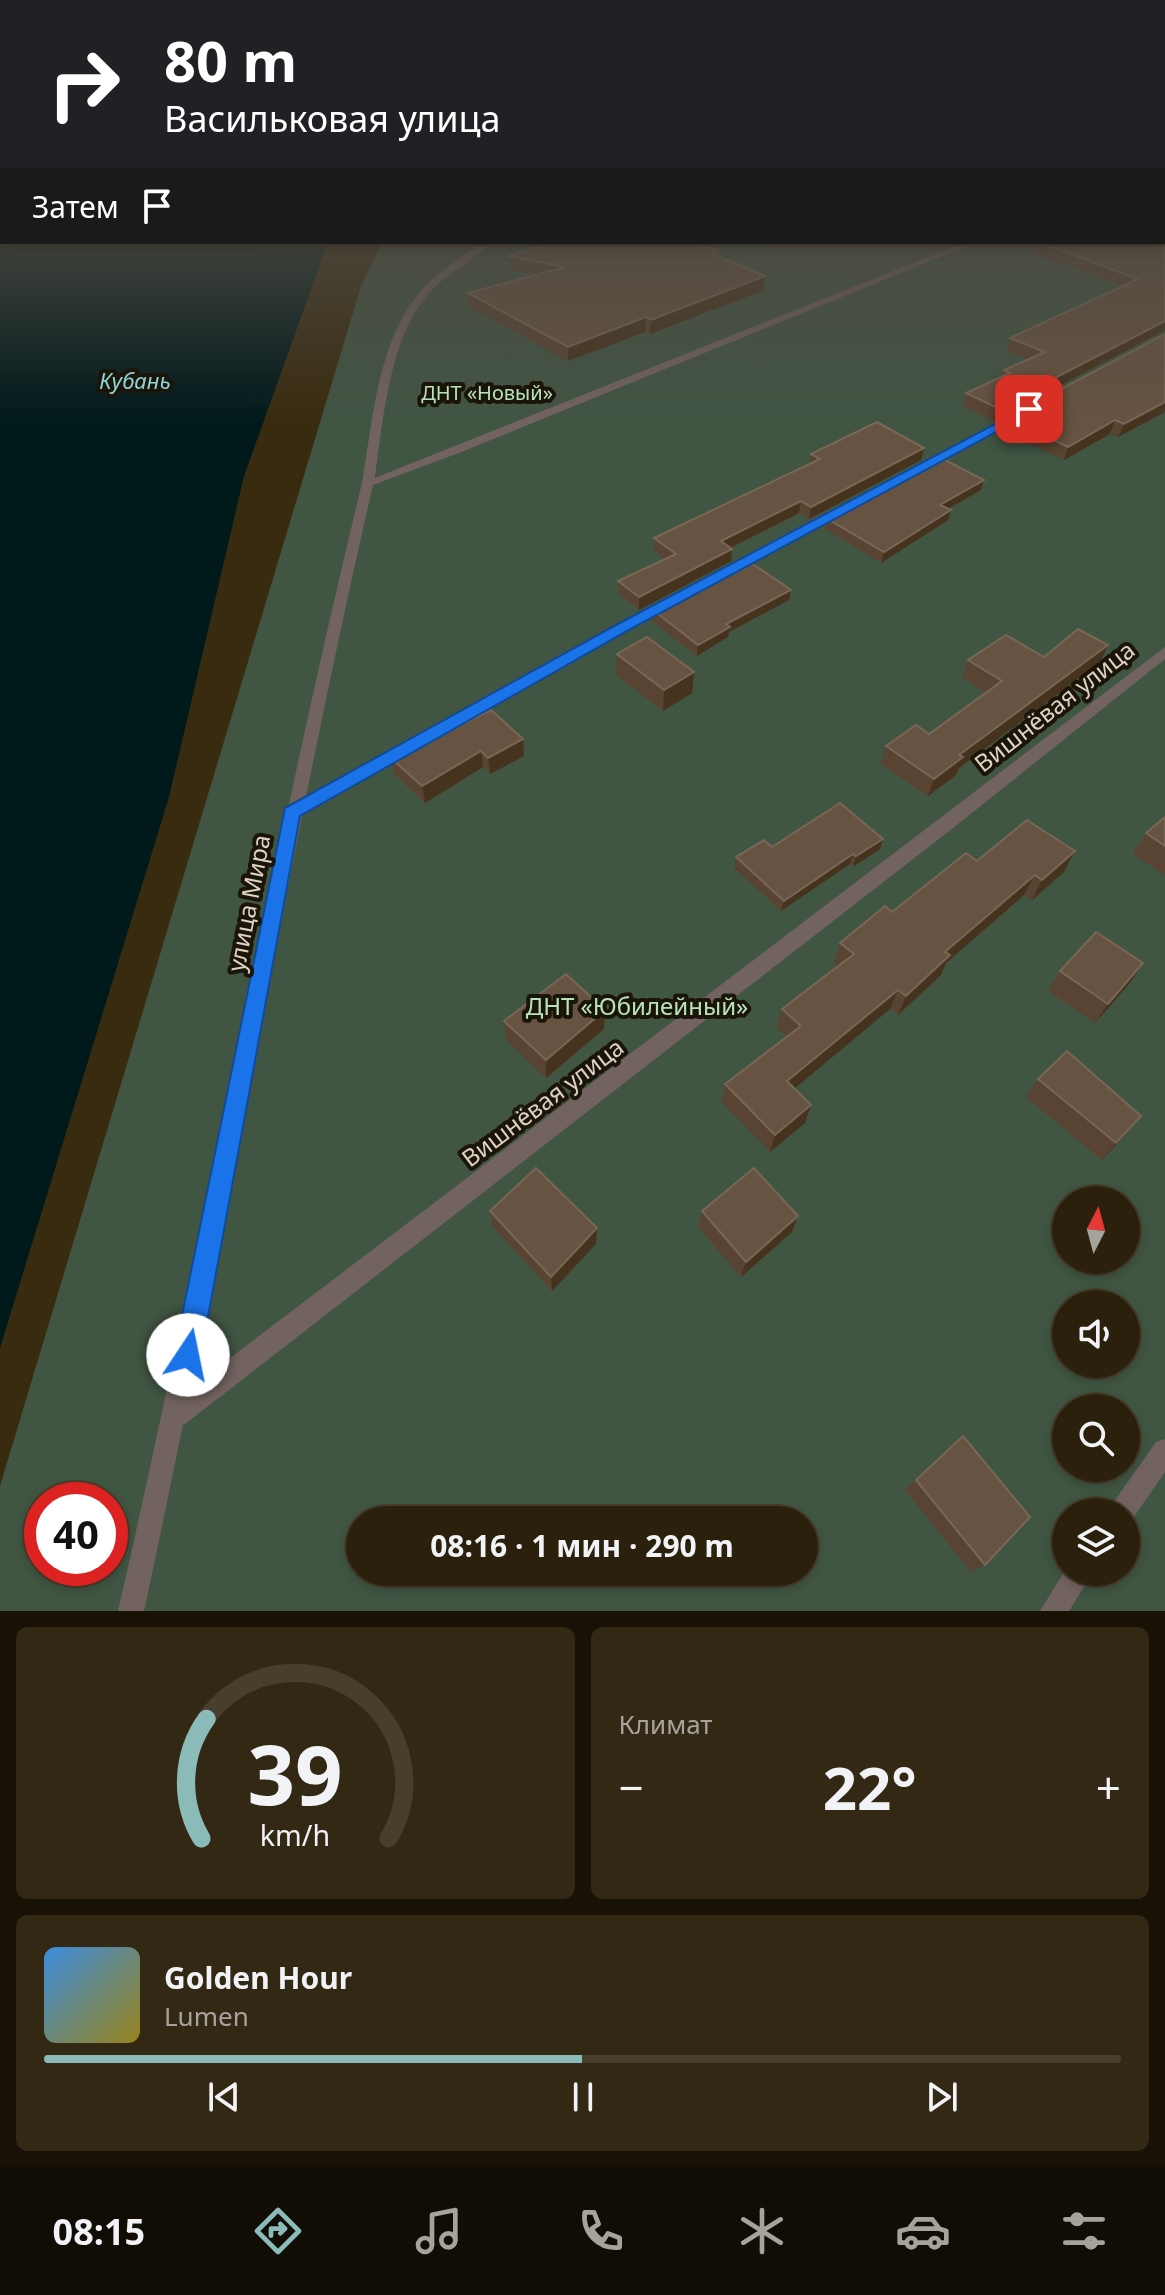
<!DOCTYPE html>
<html lang="ru">
<head>
<meta charset="utf-8">
<style>
  :root { --surface:#2b200b; --page:#332814; --text:#f1f3f6; --muted:#a6a39d; --line:#473e2c; --accent:#8bbbb9 }
  body { margin:0; font-family:"Noto Sans",sans-serif; background:var(--page); color:var(--text); height:100vh; display:flex; flex-direction:column; font-size:30px; white-space:nowrap }
  * { box-sizing:border-box; margin:0 }
  p { font-size:26px; color:var(--muted) }
  .icon { flex:none; width:44px; height:44px; fill:none; stroke:currentColor; stroke-width:2; stroke-linecap:round; stroke-linejoin:round }
  .map { position:relative; height:1611px; overflow:hidden }
  .sheet { display:flex; flex-direction:column; gap:16px; padding:16px; background:#181206; flex:1 }
  .sheet>* { flex:none }
  .hud { position:absolute; left:0px; top:0px; width:1166px; height:244px; box-shadow:0 4px 12px #0003,0 0 0 2px var(--line); background:#202124; color:#fff; overflow:hidden }
  .needle { width:52px; rotate:6deg }
  .controls { position:absolute; left:1052px; top:1186px; display:grid; gap:16px }
  .controls a { display:grid; place-items:center; width:88px; height:88px; border-radius:50%; background:var(--surface); box-shadow:0 4px 12px #0003,0 0 0 2px var(--line); font-size:40px }
  .speed { position:absolute; left:24px; top:1482px; display:flex; gap:16px; font-size:40px; font-weight:700; text-align:center }
  .speed>* { display:grid; place-content:center; width:104px; height:104px; border-radius:50%; background:var(--surface); box-shadow:0 4px 12px #0003,0 0 0 2px var(--line); line-height:1 }
  .speed .limit { border:12px solid #d22; background:#fff; color:#111 }
  .pin { position:absolute; display:grid; place-items:center; width:68px; height:68px; color:#fff; margin:-34px; border-radius:16px; box-shadow:0 4px 12px #0006 }
  .me { position:absolute; width:88px; margin:-44px; rotate:11deg; stroke-linejoin:round; filter:drop-shadow(0 0 6px #0008) }
  .turn { display:flex; align-items:center; gap:28px; height:168px; padding:0 32px; font-size:36px }
  .turn .icon { width:104px; height:104px; stroke-width:2.5 }
  .turn b { display:block; font-size:56px; line-height:68px }
  .then { display:flex; align-items:center; height:76px; padding:0 32px; background:#0003; gap:16px; font-size:30px }
  .big { font-size:60px; font-weight:700; line-height:1.1 }
  .sheet .tile { flex:1; display:flex; flex-direction:column; justify-content:center; gap:12px; min-width:0; padding:0 28px; border-radius:12px; background:var(--page) }
  .sheet .dial { align-items:center; gap:0 }
  .dial svg { height:208px; overflow:visible; fill:none; stroke:var(--line); stroke-width:7; stroke-linecap:round; text-anchor:middle }
  .dial text { fill:var(--text); stroke:none }
  .song { display:flex; align-items:center; gap:24px }
  .cover { width:96px; height:96px; border-radius:12px; background:linear-gradient(135deg,hsl(210 70% 55%),hsl(50 70% 35%)) }
  .played { height:8px; border-radius:4px; background:linear-gradient(90deg,var(--accent) 50%,var(--line) 50%) }
  .keys { display:flex; justify-content:space-around; direction:ltr }
  .heat { display:flex; justify-content:space-between; align-items:center; font-size:44px; direction:ltr }
  .sheet .tiles { flex:1; display:grid; gap:16px; grid-template-columns:1fr 1fr }
  .tile:last-child { grid-column:span 2 }
  .trip { position:absolute; left:346px; top:1506px; width:472px; height:80px; border-radius:40px; background:var(--surface); box-shadow:0 4px 12px #0003,0 0 0 2px var(--line); font-weight:700; line-height:80px; text-align:center }
  .dock { display:flex; height:128px; justify-content:space-around; align-items:center; background:#110d04; color:var(--muted) }
  .dock .icon { width:56px; height:56px }
  .dock .selected { color:var(--accent) }
  .dock b { font-size:36px; color:var(--text) }
  .map>svg:first-child { display:block }
  .green { fill:#415543; fill-rule:evenodd }
  .water { fill:#00191b }
  .lines { fill:none; stroke-linecap:round; stroke-linejoin:round }
  .minor { fill:#736360; fill-rule:evenodd }
  .tertiary { fill:#736360; fill-rule:evenodd }
  .wall { fill:#594433 }
  .shaded-wall { fill:#46331e }
  .building { fill:#675342; stroke:#796756; stroke-width:2 }
  .route { fill:#1a73e8; stroke:#114b97; stroke-width:2 }
  .labels { text-anchor:middle; dominant-baseline:central; stroke-width:8; stroke-linejoin:round; paint-order:stroke }
  .far-park-label { font-size:20px; fill:#b6e2ba; stroke:#1b1409 }
  .far-water-label { font-size:22px; font-style:italic; fill:#8cd4d8; stroke:#1b1409 }
  .street-label { font-size:24px; fill:#dbd2c2; stroke:#1b1409 }
  .park-label { font-size:24px; fill:#b6e2ba; stroke:#1b1409 }
</style>
</head>
<body>
<div class="map">
<svg width="1165" height="1611" viewBox="0 0 1165 1611">
  <rect width="100%" height="100%" fill="#392b0f"/>
  <path class="green" d="M1165 198V1611H0V1486L361 286 382 242H1164ZM1066 1200H1126V1260H1066ZM1066 1304H1126V1364H1066ZM1066 1408H1126V1468H1066ZM42 1500H110V1568H42ZM1066 1512H1126V1572H1066ZM360 1520H804V1572H360Z"/>
  <path class="water" d="M0 198 2 242H328L244 476 169 797 0 1348Z"/>
  <g class="lines">
    <g class="minor">
      <path d="M483 242H492C473 261 447 273 429 293 388 339 383 424 374 483L364 485 362 483C373 420 377 343 420 292 437 271 462 258 483 242Z"/>
      <path d="M1027 406 1036 408 925 469 915 467Z"/>
      <path d="M844 505 850 509 848 512 735 573H725L724 570Z"/>
      <path d="M671 597 678 601 676 604 297 817H285L283 813 285 809Z"/>
      <path d="M1165 647V659L953 828 185 1424 176 1427 167 1424 164 1415 167 1406Z"/>
      <path d="M1165 1439V1472L1131 1521 1126 1523V1512H1109L1113 1503 1156 1442Z"/>
      <path d="M1066 1569V1572H1093L1069 1611H1040Z"/>
    </g>
    <path class="tertiary" d="M966 242H977L464 451 373 485C287 858 225 1237 144 1611H118C204 1236 271 857 362 483Z"/>
  </g>
  <g class="wall">
    <path d="M1036 242H1164L1165 330 993 421 963 406 966 393 1002 377 1004 370 1028 359 1007 351 1010 338 1122 286 1033 253Z"/>
    <path d="M509 256H718L764 290 650 334 645 332 568 361 469 307 468 293 535 275 510 270Z"/>
    <path d="M1165 334V412L1118 437 1110 434 1064 460 1024 441 1025 437 1008 428 1012 415Z"/>
    <path d="M924 448 921 460 809 519 799 513 731 548 732 549 731 561 639 610 618 593V581L665 559 653 550 654 538 810 464 811 454Z"/>
    <path d="M981 490 948 509 951 510 948 520 881 563 824 528 826 518Z"/>
    <path d="M791 590 789 600 729 632 728 637 697 656 652 621 653 610Z"/>
    <path d="M1108 645 1100 662 959 768 956 775 928 796 881 764 886 746 929 734 986 693 962 678 968 660 1044 657Z"/>
    <path d="M617 654 694 672 692 693 663 711 616 675Z"/>
    <path d="M439 736 523 739 524 756 490 774 483 767 425 803 394 774 391 758Z"/>
    <path d="M1165 817V875L1133 854 1146 833Z"/>
    <path d="M883 839 880 849 853 867 850 864 781 911 734 868 736 857 772 847Z"/>
    <path d="M1075 851 1064 872 1032 900 1024 895 946 963 941 975 898 1015 890 1009 794 1088 811 1105 805 1123 770 1152 722 1102 725 1084 787 1037 777 1028 782 1009 838 966 834 963 840 943 977 861Z"/>
    <path d="M1143 963 1130 983 1095 1023 1048 991 1060 971Z"/>
    <path d="M605 1010 604 1029 546 1078 506 1040 504 1021Z"/>
    <path d="M1038 1079 1141 1116 1102 1160 1026 1097Z"/>
    <path d="M490 1211 596 1244 552 1291 493 1227Z"/>
    <path d="M702 1211 792 1232 741 1277 698 1227Z"/>
    <path d="M950 1447 985 1565 971 1572 905 1490Z"/>
  </g>
  <g class="shaded-wall">
    <path d="M765 276 764 290 650 334 651 320Z"/>
    <path d="M646 317 645 332 568 361V347Z"/>
    <path d="M1165 321V330L993 421 997 408Z"/>
    <path d="M1165 402V412L1118 437 1124 424Z"/>
    <path d="M1115 420 1110 434 1064 460 1068 447Z"/>
    <path d="M924 448 921 460 809 519 811 507Z"/>
    <path d="M984 480 981 490 937 515 940 505Z"/>
    <path d="M801 501 799 513 720 553 721 541Z"/>
    <path d="M951 510 948 520 881 563 884 552Z"/>
    <path d="M732 549 731 561 639 610V597Z"/>
    <path d="M791 590 789 600 729 632 728 637 697 656 698 645 726 624Z"/>
    <path d="M1108 645 1100 662 959 768 956 775 928 796 934 779 959 755Z"/>
    <path d="M694 672 692 693 663 711 664 690Z"/>
    <path d="M523 739 524 756 490 774 488 758Z"/>
    <path d="M481 751 483 767 425 803 422 786Z"/>
    <path d="M883 839 880 849 853 867 856 856Z"/>
    <path d="M1075 851 1064 872 1032 900 1042 880Z"/>
    <path d="M853 854 850 864 781 911 784 901Z"/>
    <path d="M1035 875 1024 895 946 963 941 975 898 1015 906 996 945 952Z"/>
    <path d="M1143 963 1130 983 1095 1023 1108 1004Z"/>
    <path d="M898 990 890 1009 782 1099 787 1081Z"/>
    <path d="M605 1010 604 1029 546 1078V1060Z"/>
    <path d="M811 1105 805 1123 770 1152 775 1135Z"/>
    <path d="M1141 1116 1126 1134 1102 1160 1116 1143Z"/>
    <path d="M798 1216 792 1232 741 1277 746 1262Z"/>
    <path d="M597 1228 596 1244 552 1291 551 1277Z"/>
  </g>
  <g class="building">
    <path d="M1164 198 1165 321 997 408 966 393 1010 373 1004 370 1045 352 1010 338 1138 279 1039 242H1164Z"/>
    <path d="M552 242H694L718 251 712 254 765 276 651 320 646 317 568 347 468 293 565 267 509 256Z"/>
    <path d="M1165 334V402L1124 424 1115 420 1068 447 1028 428 1033 425 1012 415Z"/>
    <path d="M877 422 924 448 811 507 801 501 721 541 732 549 639 597 618 581 676 554 654 538 820 459 811 454Z"/>
    <path d="M939 457 984 480 940 505 951 510 884 552 826 518Z"/>
    <path d="M747 560 791 590 726 624 730 627 698 645 653 610Z"/>
    <path d="M1078 629 1108 645 959 755 963 757 934 779 886 746 916 725 929 734 1002 681 968 660 1006 635 1044 657Z"/>
    <path d="M647 637 694 672 664 690 617 654Z"/>
    <path d="M491 710 523 739 488 758 481 751 422 786 391 758 435 732 439 736Z"/>
    <path d="M840 803 883 839 856 856 853 854 784 901 736 857 764 840 772 847Z"/>
    <path d="M1165 817V846L1146 833Z"/>
    <path d="M1027 820 1075 851 1042 880 1035 875 945 952 950 955 906 996 898 990 787 1081 811 1105 775 1135 725 1084 801 1026 782 1009 854 954 840 943 885 906 892 912 966 853 977 861Z"/>
    <path d="M1096 932 1143 963 1108 1004 1060 971Z"/>
    <path d="M566 974 605 1010 546 1060 504 1021Z"/>
    <path d="M1067 1051 1141 1116 1116 1143 1038 1079Z"/>
    <path d="M536 1168 597 1228 551 1277 490 1211Z"/>
    <path d="M754 1168 798 1216 746 1262 702 1211Z"/>
    <path d="M963 1436 1030 1517 985 1565 916 1480Z"/>
  </g>
  <linearGradient id="sky" x2="0" y2="1"><stop stop-color="#1f1808"/><stop offset="0.47" stop-color="#4e4a42"/><stop offset="1" stop-color="#4e4a42" stop-opacity="0"/></linearGradient>
  <rect width="1165" height="424" fill="url(#sky)"/>
  <path class="route" d="M1029 406 1035 409 1033 412 627 631 300 816 201 1355 197 1364 188 1368 178 1364 174 1355 285 808 616 625Z"/>
  <g class="labels">
    <g class="far-park-label">
      <text x="487" y="392">ДНТ «Новый»</text>
    </g>
    <g class="far-water-label">
      <text x="135" y="380">Кубань</text>
    </g>
    <g class="street-label">
      <text transform="translate(1054 706) rotate(-38)">Вишнёвая улица</text>
      <text transform="translate(248 903) rotate(-79)">улица Мира</text>
      <text transform="translate(542 1102) rotate(-37)">Вишнёвая улица</text>
    </g>
    <g class="park-label">
      <text x="637" y="1005">ДНТ «Юбилейный»</text>
    </g>
  </g>
</svg>
<div class="controls">
<a><svg class="needle" viewBox="-14 -14 28 28"><path d="M0-13l5 13h-10z" fill="#e53935"/><path d="M0 13l5-13h-10z" fill="#a6a39d"/></svg></a>
<a><svg class="icon" aria-label="sound" viewBox="0 0 24 24"><path d="M4 9h4l5-4v14l-5-4H4zM17 9q2 3 0 6"/></svg></a>
<a><svg class="icon" aria-label="search" viewBox="0 0 24 24"><circle cx="10" cy="10" r="6"/><path d="M15 15l6 6"/></svg></a>
<a><svg class="icon" aria-label="layers" viewBox="0 0 24 24"><path d="M12 4l9 5-9 5-9-5zM3 14l9 5 9-5"/></svg></a>
</div>
<div class="speed"><div class="limit">40</div></div>
<div class="pin" style="left:1029px;top:409px;background:#d93025"><svg class="icon" aria-label="arrive" viewBox="0 0 24 24"><path d="M6 21V4h12l-3 4 3 4H6"/></svg></div>
<svg class="me" style="left:188px;top:1355px" viewBox="-20 -20 40 40"><circle r="19" fill="#fff"/><path d="M0-13L10 11 0 6-10 11z" fill="#1a73e8"/></svg>
<div class="trip">08:16 · 1 мин · 290 m</div>
<div class="hud">
<div class="turn"><svg class="icon" aria-label="right" viewBox="0 0 24 24"><path d="M7 20v-9h11M14 6l5 5-5 5"/></svg><div><b>80 m</b>Васильковая улица</div></div>
<div class="then">Затем<svg class="icon" aria-label="arrive" viewBox="0 0 24 24"><path d="M6 21V4h12l-3 4 3 4H6"/></svg></div>
</div>
</div>
<section class="sheet">
<div class="tiles">
<div class="tile dial"><svg viewBox="0 0 100 80">
<path d="M14 69A42 42 0 1 1 86 69"/>
<path d="M14 69A42 42 0 0 1 16 23" stroke="#8bbbb9"/>
<text x="50" y="56" font-size="32" font-weight="700">39</text>
<text x="50" y="72" font-size="11">km/h</text>
</svg></div>
<div class="tile"><p>Климат</p>
<div class="heat"><a>−</a><b class="big">22°</b><a>+</a></div>
</div>
<div class="tile">
<div class="song"><i class="cover"></i><div><b>Golden Hour</b><p>Lumen</p></div></div>
<div class="played"></div>
<div class="keys"><svg class="icon" aria-label="previous" viewBox="0 0 24 24"><path d="M18 5L8 12l10 7zM5 5v14"/></svg><svg class="icon" aria-label="pause" viewBox="0 0 24 24"><path d="M8 5v14M16 5v14"/></svg><svg class="icon" aria-label="next" viewBox="0 0 24 24"><path d="M6 5l10 7-10 7zM19 5v14"/></svg></div>
</div>
</div>
</section>
<nav class="dock">
<b>08:15</b>
<svg class="icon selected" aria-label="directions" viewBox="0 0 24 24"><path d="M12 3l9 9-9 9-9-9zM9 14v-3h6M13 9l2 2-2 2"/></svg>
<svg class="icon" aria-label="music" viewBox="0 0 24 24"><path d="M9 18V5l10-2v13"/><circle cx="6" cy="18" r="3"/><circle cx="16" cy="16" r="3"/></svg>
<svg class="icon" aria-label="phone" viewBox="0 0 24 24"><path d="M5 4h4l2 5-3 2q2 4 5 5l2-3 5 2v4C11 20 4 13 5 4z"/></svg>
<svg class="icon" aria-label="climate" viewBox="0 0 24 24"><path d="M12 3v18M4 7l16 10M4 17L20 7"/></svg>
<svg class="icon" aria-label="car" viewBox="0 0 24 24"><path d="M5 17H2v-5l4-1 3-4h7l3 4 3 1v5h-3M9 17h6M6 11h13"/><circle cx="7" cy="17" r="2"/><circle cx="17" cy="17" r="2"/></svg>
<svg class="icon" aria-label="filters" viewBox="0 0 24 24"><path d="M4 7h16M4 17h16"/><circle cx="9" cy="7" r="2"/><circle cx="15" cy="17" r="2"/></svg>
</nav>
</body>
</html>
